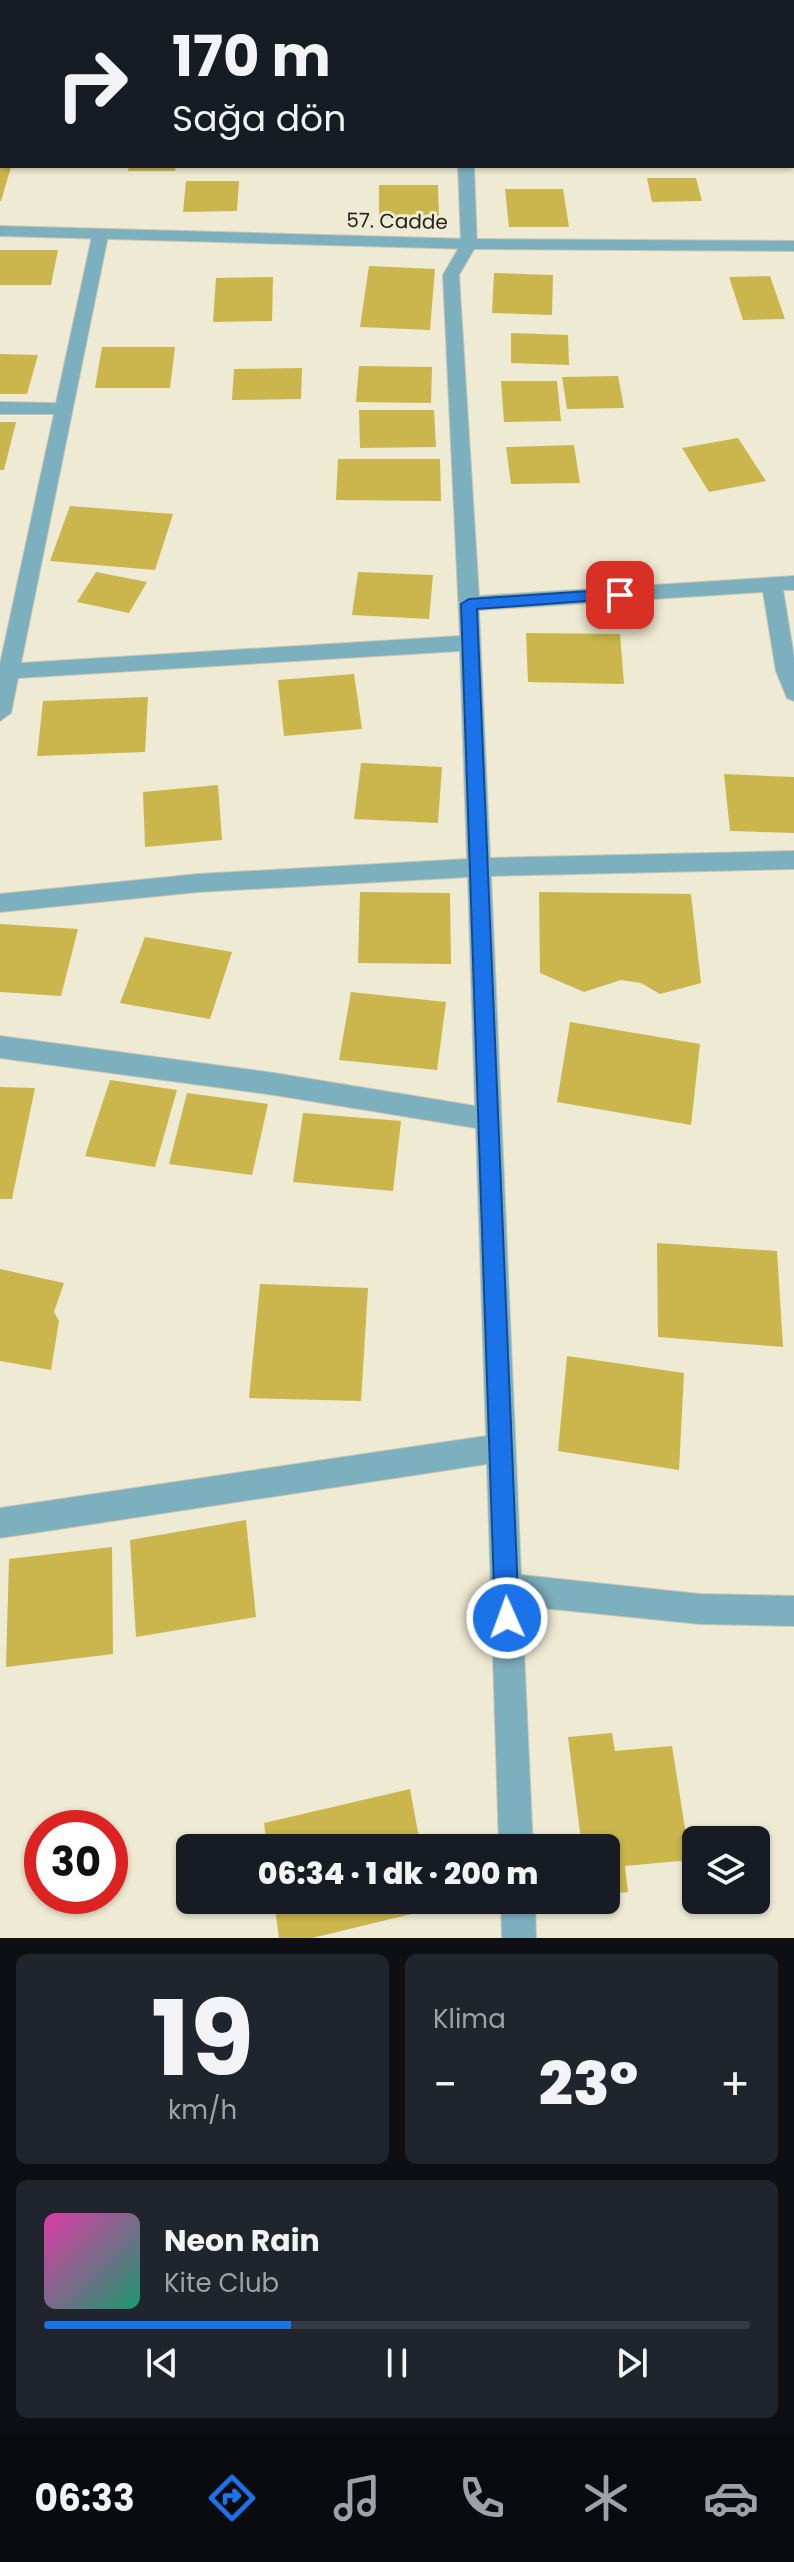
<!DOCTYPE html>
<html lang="tr">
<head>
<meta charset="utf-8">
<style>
  :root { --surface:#171b24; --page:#20242c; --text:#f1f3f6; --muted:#9ea1a6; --line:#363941; --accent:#1a73e8 }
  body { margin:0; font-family:Poppins,sans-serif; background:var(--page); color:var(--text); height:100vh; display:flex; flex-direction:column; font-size:30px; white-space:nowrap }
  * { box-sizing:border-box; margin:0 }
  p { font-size:26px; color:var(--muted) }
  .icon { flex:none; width:44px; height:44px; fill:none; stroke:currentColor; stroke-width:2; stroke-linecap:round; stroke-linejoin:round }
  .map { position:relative; height:1938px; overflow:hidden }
  .side { display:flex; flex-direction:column; gap:16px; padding:16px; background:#0d0f14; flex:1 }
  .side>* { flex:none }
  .top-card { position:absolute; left:0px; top:0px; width:794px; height:168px; box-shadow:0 2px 6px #0004; background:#171b24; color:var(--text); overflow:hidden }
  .controls { position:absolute; left:682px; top:1826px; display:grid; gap:16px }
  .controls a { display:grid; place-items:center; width:88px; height:88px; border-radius:12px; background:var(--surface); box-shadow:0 2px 6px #0004; font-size:40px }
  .speed { position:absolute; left:24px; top:1810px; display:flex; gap:16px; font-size:40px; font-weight:700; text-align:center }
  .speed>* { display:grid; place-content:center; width:104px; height:104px; border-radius:50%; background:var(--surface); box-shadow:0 2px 6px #0004; line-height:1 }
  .speed .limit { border:12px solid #d22; background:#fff; color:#111 }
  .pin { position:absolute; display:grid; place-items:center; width:68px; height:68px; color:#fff; margin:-34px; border-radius:16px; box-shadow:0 4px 12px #0006 }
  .me { position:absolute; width:88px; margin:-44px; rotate:358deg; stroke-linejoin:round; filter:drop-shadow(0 0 6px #0008) }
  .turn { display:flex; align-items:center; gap:28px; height:168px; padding:0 40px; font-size:36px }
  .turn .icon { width:104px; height:104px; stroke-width:2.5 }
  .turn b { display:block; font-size:56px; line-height:68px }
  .big { font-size:60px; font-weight:800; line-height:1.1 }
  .side .card { flex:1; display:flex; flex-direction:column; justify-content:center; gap:12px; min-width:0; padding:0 28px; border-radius:12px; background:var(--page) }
  .side .dial { align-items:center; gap:0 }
  .dial b { font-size:104px; line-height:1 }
  .song { display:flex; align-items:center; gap:24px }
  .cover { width:96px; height:96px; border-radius:12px; background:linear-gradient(135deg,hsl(320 70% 55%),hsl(160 70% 35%)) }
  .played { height:8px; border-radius:4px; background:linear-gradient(90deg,var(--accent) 35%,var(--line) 35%) }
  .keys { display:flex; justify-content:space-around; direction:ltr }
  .heat { display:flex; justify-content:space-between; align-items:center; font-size:44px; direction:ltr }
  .side .tiles { flex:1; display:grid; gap:16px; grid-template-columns:1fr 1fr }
  .card:last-child { grid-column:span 2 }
  .trip { position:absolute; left:176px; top:1834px; width:444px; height:80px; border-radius:12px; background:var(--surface); box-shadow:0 2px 6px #0004; font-weight:800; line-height:80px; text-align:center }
  .menu { display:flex; height:128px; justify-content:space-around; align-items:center; background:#090b0e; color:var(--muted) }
  .menu .icon { width:56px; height:56px }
  .menu .on { color:var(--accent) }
  .menu b { font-size:36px; color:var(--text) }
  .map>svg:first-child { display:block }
  .building { fill:#cab64c }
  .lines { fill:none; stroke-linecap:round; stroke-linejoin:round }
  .minor-casing { stroke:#cac6b2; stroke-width:2 }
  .tertiary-casing { stroke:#cac6b2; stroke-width:2 }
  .minor { fill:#7db0be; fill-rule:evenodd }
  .tertiary { fill:#7db0be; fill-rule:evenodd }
  .route { fill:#1a73e8; stroke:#114b97; stroke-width:2 }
  .labels { text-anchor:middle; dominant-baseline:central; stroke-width:6; stroke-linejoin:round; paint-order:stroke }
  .far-street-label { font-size:20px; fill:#24221a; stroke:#eeead3 }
</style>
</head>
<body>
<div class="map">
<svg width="794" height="1938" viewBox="0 0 794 1938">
  <rect width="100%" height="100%" fill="#eeead3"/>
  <g class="building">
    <path d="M0 166 11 167 1 201H0Z"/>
    <path d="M129 166H176L175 171H128Z"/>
    <path d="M647 178H696L702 201 652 202Z"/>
    <path d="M186 181H239L237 211 183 212Z"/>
    <path d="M379 185H438L439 218 379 219Z"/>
    <path d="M505 189H563L569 227H509Z"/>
    <path d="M0 250H58L51 285H0Z"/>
    <path d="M369 266 435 269 430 330 360 327Z"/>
    <path d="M494 273 553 275 552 315 492 313Z"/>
    <path d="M770 276 785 319 743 320 729 277Z"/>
    <path d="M273 277 272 321 213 322 216 278Z"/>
    <path d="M511 333 568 335 569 365 511 363Z"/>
    <path d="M102 347H175L170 388H95Z"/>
    <path d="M0 354 38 355 27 394H0Z"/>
    <path d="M359 366 432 367 431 403 356 402Z"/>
    <path d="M302 368 301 399 232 400 234 369Z"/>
    <path d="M618 376 624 408 567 409 562 377Z"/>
    <path d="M501 381H557L561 421 504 422Z"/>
    <path d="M359 410H434L436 447 360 448Z"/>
    <path d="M0 422H16L4 470H0Z"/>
    <path d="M738 438 766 481 709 492 682 448Z"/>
    <path d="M574 445 580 483 511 484 506 447Z"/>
    <path d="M338 459H440L441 501 336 500Z"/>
    <path d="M70 506 173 514 155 570 50 561Z"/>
    <path d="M96 572 147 582 129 613 77 602Z"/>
    <path d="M358 572 433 575 429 619 352 615Z"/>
    <path d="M526 633 620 634 624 684 528 682Z"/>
    <path d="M354 674 362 729 284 736 278 680Z"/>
    <path d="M148 697 145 752 37 756 43 701Z"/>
    <path d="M361 763 442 767 438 823 354 819Z"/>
    <path d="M724 774 794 777V833L730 831Z"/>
    <path d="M218 785 222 840 145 847 143 792Z"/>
    <path d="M360 892 450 893 451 964 358 963Z"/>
    <path d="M539 892 691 894 701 983 660 994 641 983 621 980 584 992 540 973Z"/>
    <path d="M0 924 78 929 61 996 0 992Z"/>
    <path d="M145 937 232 952 210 1019 120 1003Z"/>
    <path d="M351 992 446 1002 437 1070 339 1060Z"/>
    <path d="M570 1022 700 1044 691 1125 557 1102Z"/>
    <path d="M110 1080 177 1090 155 1167 85 1156Z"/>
    <path d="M0 1087 35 1088 12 1199H0Z"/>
    <path d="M187 1093 268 1104 252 1175 169 1164Z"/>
    <path d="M303 1113 401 1121 393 1191 293 1182Z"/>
    <path d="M657 1243 777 1251 783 1347 658 1337Z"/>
    <path d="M0 1269 64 1283 54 1312 59 1321 51 1370 0 1361Z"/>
    <path d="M260 1284 368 1288 361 1401 249 1398Z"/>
    <path d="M567 1356 684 1373 679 1470 558 1451Z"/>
    <path d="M246 1520 256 1617 136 1637 130 1540Z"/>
    <path d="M112 1547 113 1654 6 1667 9 1559Z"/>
    <path d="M612 1733 615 1751 672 1746 690 1860 625 1866 628 1892 606 1894V1848H582L568 1737Z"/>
    <path d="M410 1789 421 1848H267L264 1823Z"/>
    <path d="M274 1900H430L432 1909 312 1938H279Z"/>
  </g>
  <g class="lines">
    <g class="minor-casing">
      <g id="minor">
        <path d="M458 166H474L477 244 459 275 479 596 794 576V590H783L794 657V701L787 698 776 671 763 592 479 610 490 858 794 851V869L491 876 521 1575 700 1594 794 1596V1626L700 1624 522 1606 533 1848H499L487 1464 0 1538V1508L486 1436 476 1128 274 1095 0 1058V1036L274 1073 475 1106 468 877 198 892 0 912V894L198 874 467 859 460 651 18 678 11 713 0 721V664L54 414H0V402L56 403 92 236 100 231 108 236 21 663 460 636 443 275 461 244Z"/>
        <path d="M501 1900H535L536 1938H502Z"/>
      </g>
    </g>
    <g class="tertiary-casing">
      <path id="tertiary" d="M0 226 469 239 794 241V251L469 249 0 236Z"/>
    </g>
    <use href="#minor" class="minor"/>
    <use href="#tertiary" class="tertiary"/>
  </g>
  <path class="route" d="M620 589 626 591V598L477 609 519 1618 515 1626 507 1630 499 1626 495 1618 461 604 469 599Z"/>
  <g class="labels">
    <g class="far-street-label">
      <text transform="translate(397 221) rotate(1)">57. Cadde</text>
    </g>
  </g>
</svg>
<div class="controls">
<a><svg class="icon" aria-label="layers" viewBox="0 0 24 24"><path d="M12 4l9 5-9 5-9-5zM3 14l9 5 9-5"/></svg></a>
</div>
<div class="speed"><div class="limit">30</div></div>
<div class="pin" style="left:620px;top:595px;background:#d93025"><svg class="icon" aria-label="arrive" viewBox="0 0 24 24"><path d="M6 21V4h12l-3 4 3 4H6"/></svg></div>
<svg class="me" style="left:507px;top:1618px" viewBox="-20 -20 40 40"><circle r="17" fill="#1a73e8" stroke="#fff" stroke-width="3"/><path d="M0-11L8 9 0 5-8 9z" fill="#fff"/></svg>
<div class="trip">06:34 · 1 dk · 200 m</div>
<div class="top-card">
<div class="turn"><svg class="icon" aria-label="right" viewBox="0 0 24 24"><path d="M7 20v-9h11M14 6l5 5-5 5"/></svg><div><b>170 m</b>Sağa dön</div></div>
</div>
</div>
<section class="side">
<div class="tiles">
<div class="card dial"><b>19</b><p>km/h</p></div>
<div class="card"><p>Klima</p>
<div class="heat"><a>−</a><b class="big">23°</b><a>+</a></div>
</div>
<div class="card">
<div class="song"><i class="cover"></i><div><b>Neon Rain</b><p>Kite Club</p></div></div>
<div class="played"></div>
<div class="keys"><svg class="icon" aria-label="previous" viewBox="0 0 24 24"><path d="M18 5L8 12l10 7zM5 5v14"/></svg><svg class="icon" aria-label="pause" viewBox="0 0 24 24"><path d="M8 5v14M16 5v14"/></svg><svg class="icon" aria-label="next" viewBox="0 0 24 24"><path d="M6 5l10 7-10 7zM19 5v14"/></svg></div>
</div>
</div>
</section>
<nav class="menu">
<b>06:33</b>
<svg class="icon on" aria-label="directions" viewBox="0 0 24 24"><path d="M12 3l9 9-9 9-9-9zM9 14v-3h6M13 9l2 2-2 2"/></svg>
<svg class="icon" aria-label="music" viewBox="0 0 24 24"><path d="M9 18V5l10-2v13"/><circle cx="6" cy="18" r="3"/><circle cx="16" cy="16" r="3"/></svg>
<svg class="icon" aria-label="phone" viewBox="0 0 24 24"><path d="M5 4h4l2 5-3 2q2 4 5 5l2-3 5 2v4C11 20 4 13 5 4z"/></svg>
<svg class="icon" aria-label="climate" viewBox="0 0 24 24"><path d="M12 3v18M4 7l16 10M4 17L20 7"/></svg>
<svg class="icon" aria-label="car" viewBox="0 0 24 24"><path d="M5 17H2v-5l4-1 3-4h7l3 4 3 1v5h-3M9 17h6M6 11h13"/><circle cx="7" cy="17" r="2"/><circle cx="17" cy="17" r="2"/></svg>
</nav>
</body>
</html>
